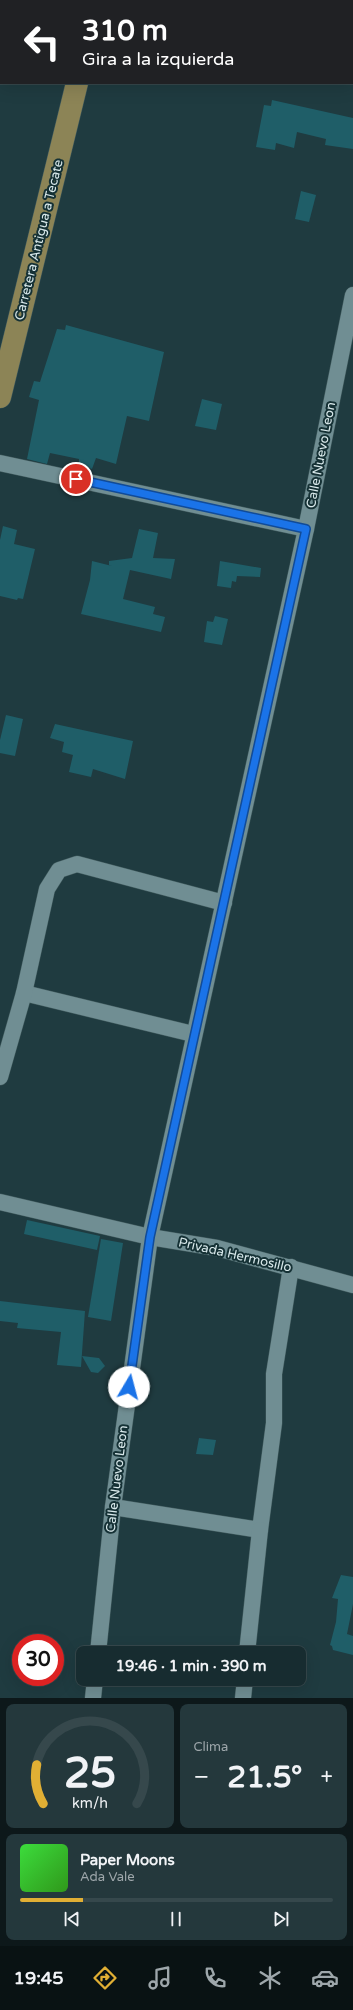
<!DOCTYPE html>
<html lang="es">
<head>
<meta charset="utf-8">
<style>
  :root { --surface:#172c30; --page:#24383c; --text:#f1f3f6; --muted:#9ea7ab; --line:#36484c; --accent:#e1af34 }
  body { margin:0; font-family:"Varela Round",sans-serif; background:var(--page); color:var(--text); height:100vh; display:flex; flex-direction:column; font-size:15px; white-space:nowrap }
  * { box-sizing:border-box; margin:0 }
  p { font-size:13px; color:var(--muted) }
  .icon { flex:none; width:22px; height:22px; fill:none; stroke:currentColor; stroke-width:2; stroke-linecap:round; stroke-linejoin:round }
  .map { position:relative; height:1698px; overflow:hidden }
  .panel { display:flex; flex-direction:column; gap:6px; padding:6px; background:#0d181a; flex:1 }
  .panel>* { flex:none }
  .guide { position:absolute; left:0px; top:0px; width:353px; height:84px; box-shadow:0 4px 16px #0002,0 0 0 1px var(--line); background:#202124; color:#fff; overflow:hidden }
  .speed { position:absolute; left:12px; top:1634px; display:flex; gap:8px; font-size:20px; font-weight:700; text-align:center }
  .speed>* { display:grid; place-content:center; width:52px; height:52px; border-radius:50%; background:var(--surface); box-shadow:0 4px 16px #0002,0 0 0 1px var(--line); line-height:1 }
  .speed .limit { border:6px solid #d22; background:#fff; color:#111 }
  .pin { position:absolute; display:grid; place-items:center; width:34px; height:34px; color:#fff; margin:-17px; border:2px solid #fff; border-radius:50%; box-shadow:0 1px 4px #0007 }
  .me { position:absolute; width:44px; margin:-22px; rotate:8deg; stroke-linejoin:round; filter:drop-shadow(0 0 3px #0008) }
  .turn { display:flex; align-items:center; gap:14px; height:84px; padding:0 16px; font-size:18px }
  .turn .icon { width:52px; height:52px; stroke-width:2.5 }
  .turn b { display:block; font-size:28px; line-height:34px }
  .big { font-size:30px; font-weight:700; line-height:1.1 }
  .panel .widget { flex:1; display:flex; flex-direction:column; justify-content:center; gap:6px; min-width:0; padding:0 14px; border-radius:8px; background:var(--page) }
  .panel .dial { align-items:center; gap:0 }
  .dial svg { height:104px; overflow:visible; fill:none; stroke:var(--line); stroke-width:7; stroke-linecap:round; text-anchor:middle }
  .dial text { fill:var(--text); stroke:none }
  .song { display:flex; align-items:center; gap:12px }
  .cover { width:48px; height:48px; border-radius:6px; background:linear-gradient(135deg,hsl(120 70% 55%),hsl(110 70% 35%)) }
  .played { height:4px; border-radius:2px; background:linear-gradient(90deg,var(--accent) 20%,var(--line) 20%) }
  .keys { display:flex; justify-content:space-around; direction:ltr }
  .heat { display:flex; justify-content:space-between; align-items:center; font-size:22px; direction:ltr }
  .panel .tiles { flex:1; display:grid; gap:6px; grid-template-columns:1fr 1fr }
  .widget:last-child { grid-column:span 2 }
  .trip { position:absolute; left:76px; top:1646px; width:230px; height:40px; border-radius:8px; background:var(--surface); box-shadow:0 4px 16px #0002,0 0 0 1px var(--line); font-weight:700; line-height:40px; text-align:center }
  .tab-bar { display:flex; height:64px; justify-content:space-around; align-items:center; background:#091213; color:var(--muted) }
  .tab-bar .icon { width:28px; height:28px }
  .tab-bar .on { color:var(--accent) }
  .tab-bar b { font-size:18px; color:var(--text) }
  .map>svg:first-child { display:block }
  .building { fill:#1f5e68 }
  .lines { fill:none; stroke-linecap:round; stroke-linejoin:round }
  .minor-casing { stroke:#405a5d; stroke-width:17 }
  .primary-casing { stroke:#405a5d; stroke-width:23 }
  .minor { stroke:#708e93; stroke-width:16 }
  .primary { stroke:#8c8456; stroke-width:22 }
  .route-casing { stroke:#114b97; stroke-width:10 }
  .route { stroke:#1a73e8; stroke-width:7 }
  .labels { text-anchor:middle; dominant-baseline:central; stroke-width:4; stroke-linejoin:round; paint-order:stroke }
  .street-label { font-size:13px; fill:#d9e9eb; stroke:#153135 }
</style>
</head>
<body>
<div class="map">
<svg width="353" height="1698" viewBox="0 0 353 1698">
  <rect width="100%" height="100%" fill="#1f3b40"/>
  <g class="building">
    <path d="M272 100 353 118V149L325 145 326 139 297 132 294 148 276 143 275 150 256 147 264 105 271 106Z"/>
    <path d="M301 191 316 195 309 222 295 219Z"/>
    <path d="M66 325 164 352 149 421 127 416 116 464 96 458 92 469 79 465V459L50 453 47 464 27 459 39 400 29 397 34 381 40 382 57 329 65 330Z"/>
    <path d="M202 399 222 404 216 430 195 426Z"/>
    <path d="M3 526 17 530 14 544 35 549 23 599 18 598 17 600 0 596V540Z"/>
    <path d="M139 529 158 533 153 558 175 559 171 579 130 570 123 599 155 607 153 614 165 617 161 632 81 614 90 580 92 561 112 566 109 565V561L132 558Z"/>
    <path d="M220 561 261 568 260 577 237 576 236 582 232 581 231 588 217 586Z"/>
    <path d="M215 616 228 619 222 645 204 642 207 621 213 622Z"/>
    <path d="M6 715 23 719 15 756 0 753V740Z"/>
    <path d="M55 724 133 741 125 779 93 769 91 777 69 772 73 755 62 752 64 742 50 738Z"/>
    <path d="M27 1220 100 1236 97 1250 24 1234Z"/>
    <path d="M101 1239 123 1243 111 1321 88 1317Z"/>
    <path d="M0 1301 85 1311 81 1367 57 1365 61 1332 17 1328 18 1323 0 1321Z"/>
    <path d="M82 1356 99 1358 105 1366 98 1373 91 1372Z"/>
    <path d="M199 1438 216 1440 213 1455 196 1454Z"/>
    <path d="M341 1575 353 1577V1604L347 1634 353 1636V1655L333 1650 332 1646 330 1645 336 1622 338 1599 332 1598Z"/>
  </g>
  <g class="lines">
    <g class="minor-casing">
      <g id="minor">
        <path d="M0 463 306 529"/>
        <path d="M24 993 193 1034"/>
        <path d="M0 1077 24 993 47 889 59 870 77 864 224 903"/>
        <path d="M0 1202 150 1237 217 1248 353 1285"/>
        <path d="M113 1507 260 1530 274 1423V1374L291 1267"/>
        <path d="M98 1653 113 1507 150 1237 306 529 353 295"/>
        <path d="M247 1653 260 1530"/>
        <path d="M93 1698 95 1679"/>
        <path d="M243 1698 245 1679"/>
      </g>
    </g>
    <g class="primary-casing">
      <g id="primary">
        <path d="M98 1V0"/>
        <path d="M0 397 77 83"/>
      </g>
    </g>
    <use href="#minor" class="minor"/>
    <use href="#primary" class="primary"/>
  </g>
  <g class="lines">
    <g class="route-casing">
      <path id="route" d="M76 479 306 529 150 1237 129 1387"/>
    </g>
    <use href="#route" class="route"/>
  </g>
  <g class="labels">
    <g class="street-label">
      <text transform="translate(39 240) rotate(-76)">Carretera Antigua a Tecate</text>
      <text transform="translate(321 455) rotate(-79)">Calle Nuevo Leon</text>
      <text transform="translate(235 1255) rotate(13)">Privada Hermosillo</text>
      <text transform="translate(117 1479) rotate(-83)">Calle Nuevo Leon</text>
    </g>
  </g>
</svg>
<div class="speed"><div class="limit">30</div></div>
<div class="pin" style="left:76px;top:479px;background:#d93025"><svg class="icon" aria-label="arrive" viewBox="0 0 24 24"><path d="M6 21V4h12l-3 4 3 4H6"/></svg></div>
<svg class="me" style="left:129px;top:1387px" viewBox="-20 -20 40 40"><circle r="19" fill="#fff"/><path d="M0-13L10 11 0 6-10 11z" fill="#1a73e8"/></svg>
<div class="trip">19:46 · 1 min · 390 m</div>
<div class="guide">
<div class="turn"><svg class="icon" aria-label="left" viewBox="0 0 24 24"><path d="M17 20v-9H6M10 6l-5 5 5 5"/></svg><div><b>310 m</b>Gira a la izquierda</div></div>
</div>
</div>
<section class="panel">
<div class="tiles">
<div class="widget dial"><svg viewBox="0 0 100 80">
<path d="M14 69A42 42 0 1 1 86 69"/>
<path d="M14 69A42 42 0 0 1 9 39" stroke="#e1af34"/>
<text x="50" y="56" font-size="32" font-weight="700">25</text>
<text x="50" y="72" font-size="11">km/h</text>
</svg></div>
<div class="widget"><p>Clima</p>
<div class="heat"><a>−</a><b class="big">21.5°</b><a>+</a></div>
</div>
<div class="widget">
<div class="song"><i class="cover"></i><div><b>Paper Moons</b><p>Ada Vale</p></div></div>
<div class="played"></div>
<div class="keys"><svg class="icon" aria-label="previous" viewBox="0 0 24 24"><path d="M18 5L8 12l10 7zM5 5v14"/></svg><svg class="icon" aria-label="pause" viewBox="0 0 24 24"><path d="M8 5v14M16 5v14"/></svg><svg class="icon" aria-label="next" viewBox="0 0 24 24"><path d="M6 5l10 7-10 7zM19 5v14"/></svg></div>
</div>
</div>
</section>
<nav class="tab-bar">
<b>19:45</b>
<svg class="icon on" aria-label="directions" viewBox="0 0 24 24"><path d="M12 3l9 9-9 9-9-9zM9 14v-3h6M13 9l2 2-2 2"/></svg>
<svg class="icon" aria-label="music" viewBox="0 0 24 24"><path d="M9 18V5l10-2v13"/><circle cx="6" cy="18" r="3"/><circle cx="16" cy="16" r="3"/></svg>
<svg class="icon" aria-label="phone" viewBox="0 0 24 24"><path d="M5 4h4l2 5-3 2q2 4 5 5l2-3 5 2v4C11 20 4 13 5 4z"/></svg>
<svg class="icon" aria-label="climate" viewBox="0 0 24 24"><path d="M12 3v18M4 7l16 10M4 17L20 7"/></svg>
<svg class="icon" aria-label="car" viewBox="0 0 24 24"><path d="M5 17H2v-5l4-1 3-4h7l3 4 3 1v5h-3M9 17h6M6 11h13"/><circle cx="7" cy="17" r="2"/><circle cx="17" cy="17" r="2"/></svg>
</nav>
</body>
</html>
